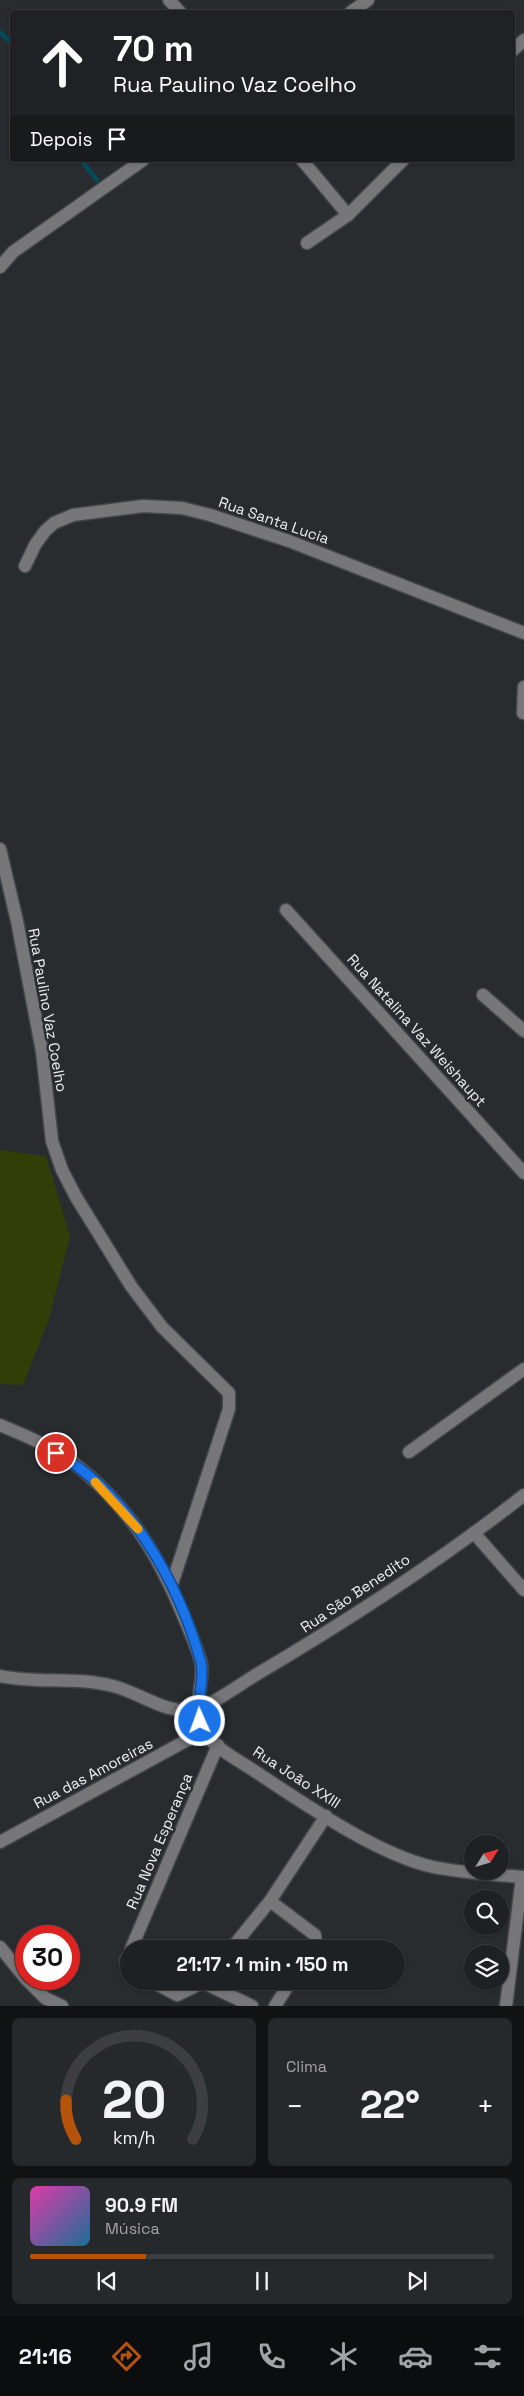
<!DOCTYPE html>
<html lang="pt">
<head>
<meta charset="utf-8">
<style>
  :root { --surface:#1e2123; --page:#26292b; --text:#f1f3f6; --muted:#a1a3a6; --line:#3c3e41; --accent:#b45309 }
  body { margin:0; font-family:"Space Grotesk",sans-serif; background:var(--page); color:var(--text); height:100vh; display:flex; flex-direction:column; font-size:19px; white-space:nowrap }
  * { box-sizing:border-box; margin:0 }
  p { font-size:16px; color:var(--muted) }
  .icon { flex:none; width:28px; height:28px; fill:none; stroke:currentColor; stroke-width:2; stroke-linecap:round; stroke-linejoin:round }
  .map { position:relative; height:2006px; overflow:hidden }
  .details { display:flex; flex-direction:column; gap:12px; padding:12px; background:#101213; flex:1 }
  .details>* { flex:none }
  .hud { position:absolute; left:10px; top:10px; width:505px; height:152px; border-radius:5px; box-shadow:0 1px 4px #0004,0 0 0 1px var(--line); background:#202124; color:#fff; overflow:hidden }
  .needle { width:32px; rotate:53deg }
  .controls { position:absolute; left:464px; top:1835px; display:grid; gap:10px }
  .controls a { display:grid; place-items:center; width:45px; height:45px; border-radius:50%; background:var(--surface); box-shadow:0 1px 4px #0004,0 0 0 1px var(--line); font-size:25px }
  .speed { position:absolute; left:15px; top:1925px; display:flex; gap:10px; font-size:25px; font-weight:700; text-align:center }
  .speed>* { display:grid; place-content:center; width:65px; height:65px; border-radius:50%; background:var(--surface); box-shadow:0 1px 4px #0004,0 0 0 1px var(--line); line-height:1 }
  .speed .limit { border:8px solid #d22; background:#fff; color:#111 }
  .pin { position:absolute; display:grid; place-items:center; width:42px; height:42px; color:#fff; margin:-21px; border:2px solid #fff; border-radius:50%; box-shadow:0 1px 5px #0007 }
  .me { position:absolute; width:55px; margin:-28px; rotate:358deg; stroke-linejoin:round; filter:drop-shadow(0 0 4px #0008) }
  .turn { display:flex; align-items:center; gap:18px; height:105px; padding:0 20px; font-size:22px }
  .turn .icon { width:65px; height:65px; stroke-width:2.5 }
  .turn b { display:block; font-size:35px; line-height:42px }
  .then { display:flex; align-items:center; height:48px; padding:0 20px; background:#0003; gap:10px; font-size:19px }
  .big { font-size:38px; font-weight:800; line-height:1.1 }
  .details .card { flex:1; display:flex; flex-direction:column; justify-content:center; gap:8px; min-width:0; padding:0 18px; border-radius:8px; background:var(--page) }
  .details .dial { align-items:center; gap:0 }
  .dial svg { height:130px; overflow:visible; fill:none; stroke:var(--line); stroke-width:7; stroke-linecap:round; text-anchor:middle }
  .dial text { fill:var(--text); stroke:none }
  .song { display:flex; align-items:center; gap:15px }
  .cover { width:60px; height:60px; border-radius:8px; background:linear-gradient(135deg,hsl(320 70% 55%),hsl(200 70% 35%)) }
  .played { height:5px; border-radius:2px; background:linear-gradient(90deg,var(--accent) 25%,var(--line) 25%) }
  .keys { display:flex; justify-content:space-around; direction:ltr }
  .heat { display:flex; justify-content:space-between; align-items:center; font-size:28px; direction:ltr }
  .details .tiles { flex:1; display:grid; gap:12px; grid-template-columns:1fr 1fr }
  .card:last-child { grid-column:span 2 }
  .trip { position:absolute; left:120px; top:1940px; width:285px; height:50px; border-radius:25px; background:var(--surface); box-shadow:0 1px 4px #0004,0 0 0 1px var(--line); font-weight:800; line-height:50px; text-align:center }
  .dock { display:flex; height:80px; justify-content:space-around; align-items:center; background:#0c0d0e; color:var(--muted) }
  .dock .icon { width:35px; height:35px }
  .dock .active { color:var(--accent) }
  .dock b { font-size:22px; color:var(--text) }
  .map>svg:first-child { display:block }
  .green { fill:#313e08 }
  .lines { fill:none; stroke-linecap:round; stroke-linejoin:round }
  .stream { stroke:#004c5b; stroke-width:4.5 }
  .minor-casing { stroke:#44474a; stroke-width:15 }
  .minor { stroke:#777779; stroke-width:12 }
  .route-casing { stroke:#114b97; stroke-width:12 }
  .route { stroke:#1a73e8; stroke-width:9 }
  .slow { stroke:#f59e0b; stroke-width:9 }
  .labels { text-anchor:middle; dominant-baseline:central; stroke-width:5; stroke-linejoin:round; paint-order:stroke }
  .street-label { font-size:15px; fill:#edeff1; stroke:#282c2f }
</style>
</head>
<body>
<div class="map">
<svg width="524" height="2006" viewBox="0 0 524 2006">
  <rect width="100%" height="100%" fill="#282c2f"/>
  <path class="green" d="M0 1150 46 1156 70 1236 49 1319 23 1385 0 1384Z"/>
  <g class="lines">
    <g class="stream">
      <path d="M0 32 12 44"/>
      <path d="M81 160 97 180"/>
    </g>
    <g class="minor-casing">
      <g id="minor">
        <path d="M169 0 180 12"/>
        <path d="M351 12 368 0"/>
        <path d="M512 51 524 40"/>
        <path d="M302 160 348 215"/>
        <path d="M307 243 348 215 403 160"/>
        <path d="M0 267 13 252 143 160"/>
        <path d="M25 566 35 545 45 531 54 523 73 515 143 506 182 508 210 515 289 541 524 633"/>
        <path d="M523 713 524 687"/>
        <path d="M0 849 17 921 42 1051 52 1141 62 1170 76 1197 131 1286 162 1327 229 1393V1409L171 1587"/>
        <path d="M286 910 524 1173"/>
        <path d="M483 995 524 1031"/>
        <path d="M0 1425C24 1435 50 1446 71 1461 126 1503 156 1550 182 1613 189 1629 196 1645 201 1662 205 1683 190 1716 204 1733 218 1751 244 1763 262 1776 309 1807 379 1855 433 1867 463 1873 494 1875 524 1877"/>
        <path d="M409 1452 524 1369"/>
        <path d="M474 1533 524 1590"/>
        <path d="M0 1676C37 1684 75 1676 113 1686 141 1693 164 1714 195 1710 207 1708 241 1684 254 1676 347 1621 439 1562 524 1495"/>
        <path d="M0 1842 202 1732"/>
        <path d="M270 1901 315 1935 316 1944 313 1949"/>
        <path d="M0 1947 26 1979"/>
        <path d="M131 1949 218 1745"/>
        <path d="M231 1949 270 1901 326 1816"/>
        <path d="M129 1955 126 1960 129 1967"/>
        <path d="M26 1979 45 1998 62 2006"/>
        <path d="M151 1981 177 1995 206 1981"/>
        <path d="M204 1983 252 2006"/>
        <path d="M275 2006 291 1981"/>
        <path d="M506 2006 522 1877"/>
      </g>
    </g>
    <use href="#minor" class="minor"/>
  </g>
  <g class="lines">
    <g class="route-casing">
      <path id="route" d="M56 1453C130 1494 179 1584 201 1662 205 1682 196 1701 200 1721"/>
    </g>
    <use href="#route" class="route"/>
    <path class="slow" d="M95 1482 138 1529"/>
  </g>
  <g class="labels">
    <g class="street-label">
      <text transform="translate(274 520) rotate(19)">Rua Santa Lucia</text>
      <text transform="translate(48 1010) rotate(80)">Rua Paulino Vaz Coelho</text>
      <text transform="translate(417 1030) rotate(48)">Rua Natalina Vaz Weishaupt</text>
      <text transform="translate(355 1593) rotate(-34)">Rua São Benedito</text>
      <text transform="translate(93 1773) rotate(-28)">Rua das Amoreiras</text>
      <text transform="translate(297 1777) rotate(33)">Rua João XXIII</text>
      <text transform="translate(159 1841) rotate(-67)">Rua Nova Esperança</text>
    </g>
  </g>
</svg>
<div class="controls">
<a><svg class="needle" viewBox="-14 -14 28 28"><path d="M0-13l5 13h-10z" fill="#e53935"/><path d="M0 13l5-13h-10z" fill="#a1a3a6"/></svg></a>
<a><svg class="icon" aria-label="search" viewBox="0 0 24 24"><circle cx="10" cy="10" r="6"/><path d="M15 15l6 6"/></svg></a>
<a><svg class="icon" aria-label="layers" viewBox="0 0 24 24"><path d="M12 4l9 5-9 5-9-5zM3 14l9 5 9-5"/></svg></a>
</div>
<div class="speed"><div class="limit">30</div></div>
<div class="pin" style="left:56px;top:1453px;background:#d93025"><svg class="icon" aria-label="arrive" viewBox="0 0 24 24"><path d="M6 21V4h12l-3 4 3 4H6"/></svg></div>
<svg class="me" style="left:200px;top:1721px" viewBox="-20 -20 40 40"><circle r="17" fill="#1a73e8" stroke="#fff" stroke-width="3"/><path d="M0-11L8 9 0 5-8 9z" fill="#fff"/></svg>
<div class="trip">21:17 · 1 min · 150 m</div>
<div class="hud">
<div class="turn"><svg class="icon" aria-label="ahead" viewBox="0 0 24 24"><path d="M12 20V5M6 11l6-6 6 6"/></svg><div><b>70 m</b>Rua Paulino Vaz Coelho</div></div>
<div class="then">Depois<svg class="icon" aria-label="arrive" viewBox="0 0 24 24"><path d="M6 21V4h12l-3 4 3 4H6"/></svg></div>
</div>
</div>
<section class="details">
<div class="tiles">
<div class="card dial"><svg viewBox="0 0 100 80">
<path d="M14 69A42 42 0 1 1 86 69"/>
<path d="M14 69A42 42 0 0 1 8 45" stroke="#b45309"/>
<text x="50" y="56" font-size="32" font-weight="700">20</text>
<text x="50" y="72" font-size="11">km/h</text>
</svg></div>
<div class="card"><p>Clima</p>
<div class="heat"><a>−</a><b class="big">22°</b><a>+</a></div>
</div>
<div class="card">
<div class="song"><i class="cover"></i><div><b>90.9 FM</b><p>Música</p></div></div>
<div class="played"></div>
<div class="keys"><svg class="icon" aria-label="previous" viewBox="0 0 24 24"><path d="M18 5L8 12l10 7zM5 5v14"/></svg><svg class="icon" aria-label="pause" viewBox="0 0 24 24"><path d="M8 5v14M16 5v14"/></svg><svg class="icon" aria-label="next" viewBox="0 0 24 24"><path d="M6 5l10 7-10 7zM19 5v14"/></svg></div>
</div>
</div>
</section>
<nav class="dock">
<b>21:16</b>
<svg class="icon active" aria-label="directions" viewBox="0 0 24 24"><path d="M12 3l9 9-9 9-9-9zM9 14v-3h6M13 9l2 2-2 2"/></svg>
<svg class="icon" aria-label="music" viewBox="0 0 24 24"><path d="M9 18V5l10-2v13"/><circle cx="6" cy="18" r="3"/><circle cx="16" cy="16" r="3"/></svg>
<svg class="icon" aria-label="phone" viewBox="0 0 24 24"><path d="M5 4h4l2 5-3 2q2 4 5 5l2-3 5 2v4C11 20 4 13 5 4z"/></svg>
<svg class="icon" aria-label="climate" viewBox="0 0 24 24"><path d="M12 3v18M4 7l16 10M4 17L20 7"/></svg>
<svg class="icon" aria-label="car" viewBox="0 0 24 24"><path d="M5 17H2v-5l4-1 3-4h7l3 4 3 1v5h-3M9 17h6M6 11h13"/><circle cx="7" cy="17" r="2"/><circle cx="17" cy="17" r="2"/></svg>
<svg class="icon" aria-label="filters" viewBox="0 0 24 24"><path d="M4 7h16M4 17h16"/><circle cx="9" cy="7" r="2"/><circle cx="15" cy="17" r="2"/></svg>
</nav>
</body>
</html>
